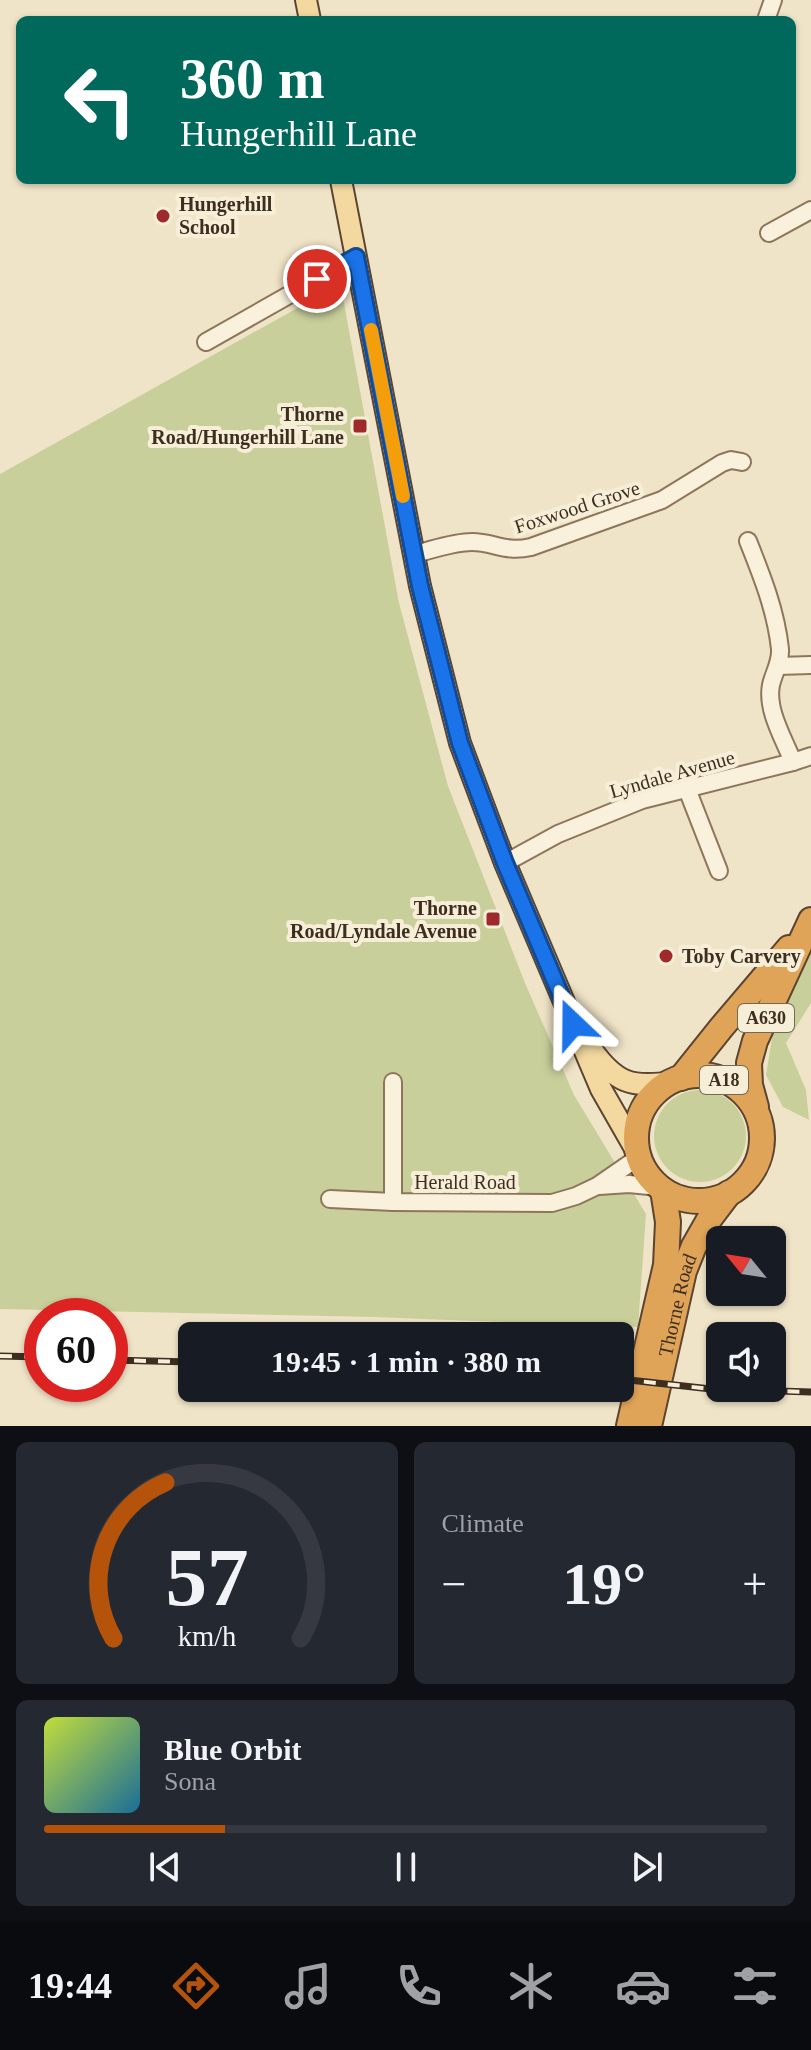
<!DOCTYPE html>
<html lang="en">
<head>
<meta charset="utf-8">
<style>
  :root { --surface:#171b24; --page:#242831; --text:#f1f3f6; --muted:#9ea1a6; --line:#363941; --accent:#b45309 }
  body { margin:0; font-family:Georgia,serif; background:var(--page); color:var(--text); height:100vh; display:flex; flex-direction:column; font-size:30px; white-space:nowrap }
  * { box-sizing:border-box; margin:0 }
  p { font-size:26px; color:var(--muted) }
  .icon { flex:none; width:44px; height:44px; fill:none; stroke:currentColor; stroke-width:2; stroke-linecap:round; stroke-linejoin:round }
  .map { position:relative; height:1426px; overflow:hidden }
  .drawer { display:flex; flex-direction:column; gap:16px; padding:16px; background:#0d0f14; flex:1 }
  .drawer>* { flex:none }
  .top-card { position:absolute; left:16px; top:16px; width:780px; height:168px; border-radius:12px; box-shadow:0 2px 6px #0004; background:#00695c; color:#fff; overflow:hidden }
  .needle { width:52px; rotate:300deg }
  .buttons { position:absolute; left:706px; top:1226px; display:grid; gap:16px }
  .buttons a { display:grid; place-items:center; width:80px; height:80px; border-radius:12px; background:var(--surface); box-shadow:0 2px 6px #0004; font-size:40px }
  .speed { position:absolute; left:24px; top:1298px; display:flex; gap:16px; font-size:40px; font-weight:700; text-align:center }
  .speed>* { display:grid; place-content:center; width:104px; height:104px; border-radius:50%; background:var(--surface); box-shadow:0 2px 6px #0004; line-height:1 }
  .speed .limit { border:12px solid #d22; background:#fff; color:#111 }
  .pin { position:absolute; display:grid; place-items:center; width:68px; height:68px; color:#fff; margin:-34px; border:4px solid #fff; border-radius:50%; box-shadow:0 2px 8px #0007 }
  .me { position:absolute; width:88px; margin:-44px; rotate:337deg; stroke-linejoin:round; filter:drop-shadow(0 0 6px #0008) }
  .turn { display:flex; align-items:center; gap:28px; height:168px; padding:0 32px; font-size:36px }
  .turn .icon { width:104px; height:104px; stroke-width:2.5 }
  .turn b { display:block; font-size:56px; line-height:68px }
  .big { font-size:60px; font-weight:700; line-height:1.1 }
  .drawer .tile { flex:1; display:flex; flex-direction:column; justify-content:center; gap:12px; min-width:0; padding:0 28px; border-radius:12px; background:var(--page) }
  .drawer .dial { align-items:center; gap:0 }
  .dial svg { height:208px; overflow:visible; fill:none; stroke:var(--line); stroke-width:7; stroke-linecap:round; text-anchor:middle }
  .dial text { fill:var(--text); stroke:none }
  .song { display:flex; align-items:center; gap:24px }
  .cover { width:96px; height:96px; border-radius:12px; background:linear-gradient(135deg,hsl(70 70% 55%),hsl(200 70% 35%)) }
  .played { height:8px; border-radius:4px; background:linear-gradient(90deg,var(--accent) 25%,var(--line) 25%) }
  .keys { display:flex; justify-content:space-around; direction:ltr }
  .heat { display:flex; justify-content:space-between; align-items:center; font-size:44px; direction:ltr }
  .drawer .tiles { flex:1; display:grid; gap:16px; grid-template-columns:1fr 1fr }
  .tile:last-child { grid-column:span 2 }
  .trip { position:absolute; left:178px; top:1322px; width:456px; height:80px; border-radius:12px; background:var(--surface); box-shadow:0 2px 6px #0004; font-weight:700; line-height:80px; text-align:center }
  .tab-bar { display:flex; height:128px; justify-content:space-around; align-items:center; background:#090b0e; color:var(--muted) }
  .tab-bar .icon { width:56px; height:56px }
  .tab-bar .active { color:var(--accent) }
  .tab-bar b { font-size:36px; color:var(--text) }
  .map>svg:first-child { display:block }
  .green { fill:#c9cf9b }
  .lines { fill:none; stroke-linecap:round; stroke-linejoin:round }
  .minor-casing { stroke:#8d765c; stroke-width:20 }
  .major-casing { stroke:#5b4430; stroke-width:24 }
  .highway-casing { stroke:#5b4430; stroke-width:28 }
  .minor { stroke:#faf1dc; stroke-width:16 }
  .major { stroke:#f3d9a0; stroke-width:20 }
  .highway { stroke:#e0a458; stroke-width:24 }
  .rail-casing { stroke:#3d2e20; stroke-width:7 }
  .rail { stroke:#f7eed8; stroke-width:4; stroke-dasharray:12; stroke-linecap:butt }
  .route-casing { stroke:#114b97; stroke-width:20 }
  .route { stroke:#1a73e8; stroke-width:14 }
  .slow { stroke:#f59e0b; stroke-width:14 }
  .poi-dot { fill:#9e2a2b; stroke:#f7eed8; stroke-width:3 }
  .labels { text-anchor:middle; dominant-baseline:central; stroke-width:8; stroke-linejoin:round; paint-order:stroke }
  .shield { fill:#f7eed8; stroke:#756857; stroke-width:2 }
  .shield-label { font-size:18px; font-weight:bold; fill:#3d2e20 }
  .poi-label { font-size:20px; font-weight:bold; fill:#3d2e20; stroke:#f7eed8; text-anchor:start }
  .street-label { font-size:20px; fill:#3d2e20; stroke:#f7eed8 }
</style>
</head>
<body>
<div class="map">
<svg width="811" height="1426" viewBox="0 0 811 1426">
  <rect width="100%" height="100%" fill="#f0e4c8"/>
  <g class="green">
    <path d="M326 292 343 298 399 603 448 786 525 983 574 1095 646 1214 638 1327 372 1317 0 1309V474Z"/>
    <path d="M811 945V1003L786 1043 806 1090 809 1120 783 1107 766 1075 774 1026Z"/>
    <circle cx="700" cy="1136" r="46"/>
  </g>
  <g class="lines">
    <g class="minor-casing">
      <g id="minor">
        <path d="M766 20 773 0"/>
        <path d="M769 233 811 210"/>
        <path d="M206 342 356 257"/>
        <path d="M748 541C762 576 776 611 780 649 781 662 774 672 771 685 766 710 784 739 793 762"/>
        <path d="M414 554C432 550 453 542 472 542 494 542 505 553 531 547L662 500 722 463 731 460 742 462"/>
        <path d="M778 666 811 665"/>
        <path d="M687 789 719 871"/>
        <path d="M505 863 558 834 642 800 793 762 811 756"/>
        <path d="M599 1186 629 1184 659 1187"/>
        <path d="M330 1199 393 1202 552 1203 576 1196 597 1186 639 1157"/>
        <path d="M393 1202V1082"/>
      </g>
    </g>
    <g class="major-casing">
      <g id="major">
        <path d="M306 0 310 20"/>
        <path d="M341 180 420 586 460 743 505 863 601 1089 637 1152"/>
        <path d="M592 1050C616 1083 631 1088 672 1082"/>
      </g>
    </g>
    <g class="highway-casing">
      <g id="highway">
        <circle cx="699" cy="1138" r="63"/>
        <path d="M681 1078 721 1028 789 948"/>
        <path d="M756 1107 750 1085 749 1063 755 1041 811 920"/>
        <path d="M629 1426 666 1265 668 1222 663 1190"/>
        <path id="s1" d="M649 1426 684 1271 694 1246 710 1218 729 1193"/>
      </g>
    </g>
    <use href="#minor" class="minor"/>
    <use href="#major" class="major"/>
    <use href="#highway" class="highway"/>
    <g class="rail-casing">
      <g id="rail">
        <path d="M0 1356 42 1357"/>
        <path d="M110 1360 192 1362"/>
        <path d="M620 1379 711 1389 811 1392"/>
      </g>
    </g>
    <use href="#rail" class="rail"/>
  </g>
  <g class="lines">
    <g class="route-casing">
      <path id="route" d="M317 279 356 257 420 586 460 743 505 863 573 1024"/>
    </g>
    <use href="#route" class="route"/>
    <path class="slow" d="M371 330 403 496"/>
  </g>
  <g class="poi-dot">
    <circle cx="163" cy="216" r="8"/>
    <rect x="352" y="418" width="16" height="16" rx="4"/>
    <rect x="485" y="911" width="16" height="16" rx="4"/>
    <circle cx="666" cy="956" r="8"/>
  </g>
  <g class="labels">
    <g class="shield">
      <rect x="738" y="1004" width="56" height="28" rx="6"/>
      <rect x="700" y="1066" width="48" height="28" rx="6"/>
    </g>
    <g class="shield-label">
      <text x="766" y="1018">A630</text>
      <text x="724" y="1080">A18</text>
    </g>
    <g class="poi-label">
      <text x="179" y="204">Hungerhill<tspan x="179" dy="23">School</tspan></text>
      <text x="344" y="414" text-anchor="end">Thorne<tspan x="344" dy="23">Road/Hungerhill Lane</tspan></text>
      <text x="477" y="908" text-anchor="end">Thorne<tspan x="477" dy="23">Road/Lyndale Avenue</tspan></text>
      <text x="682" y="956">Toby Carvery</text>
    </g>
    <g class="street-label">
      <text transform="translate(577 507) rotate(-18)">Foxwood Grove</text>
      <text transform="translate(672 774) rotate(-16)">Lyndale Avenue</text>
      <text x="465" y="1182">Herald Road</text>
      <text stroke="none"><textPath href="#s1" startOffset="124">Thorne Road</textPath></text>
    </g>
  </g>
</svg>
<div class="buttons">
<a><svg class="needle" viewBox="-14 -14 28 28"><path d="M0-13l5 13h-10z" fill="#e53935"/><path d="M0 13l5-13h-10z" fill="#9ea1a6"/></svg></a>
<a><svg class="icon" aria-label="sound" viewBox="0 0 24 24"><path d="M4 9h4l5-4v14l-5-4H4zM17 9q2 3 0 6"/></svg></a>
</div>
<div class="speed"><div class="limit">60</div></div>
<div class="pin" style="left:317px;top:279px;background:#d93025"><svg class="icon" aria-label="arrive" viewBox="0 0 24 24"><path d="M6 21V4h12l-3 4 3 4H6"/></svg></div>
<svg class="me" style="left:573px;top:1024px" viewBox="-20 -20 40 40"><path d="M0-17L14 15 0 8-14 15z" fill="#1a73e8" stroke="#fff" stroke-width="4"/></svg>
<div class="trip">19:45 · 1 min · 380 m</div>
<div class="top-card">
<div class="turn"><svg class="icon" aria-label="left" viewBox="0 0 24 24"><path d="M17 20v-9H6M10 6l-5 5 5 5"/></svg><div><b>360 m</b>Hungerhill Lane</div></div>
</div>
</div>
<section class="drawer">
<div class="tiles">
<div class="tile dial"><svg viewBox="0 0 100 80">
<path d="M14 69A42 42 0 1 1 86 69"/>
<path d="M14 69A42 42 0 0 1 34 9" stroke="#b45309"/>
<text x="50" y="56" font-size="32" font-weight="700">57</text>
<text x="50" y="72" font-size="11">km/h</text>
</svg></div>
<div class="tile"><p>Climate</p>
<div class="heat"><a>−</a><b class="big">19°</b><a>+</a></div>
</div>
<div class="tile">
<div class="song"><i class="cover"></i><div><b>Blue Orbit</b><p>Sona</p></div></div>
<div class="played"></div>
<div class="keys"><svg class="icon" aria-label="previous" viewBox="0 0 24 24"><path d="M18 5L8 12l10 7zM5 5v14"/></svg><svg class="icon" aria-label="pause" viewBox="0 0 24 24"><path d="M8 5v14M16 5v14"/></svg><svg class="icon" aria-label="next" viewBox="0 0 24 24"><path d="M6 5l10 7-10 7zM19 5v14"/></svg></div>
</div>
</div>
</section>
<nav class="tab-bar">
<b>19:44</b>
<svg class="icon active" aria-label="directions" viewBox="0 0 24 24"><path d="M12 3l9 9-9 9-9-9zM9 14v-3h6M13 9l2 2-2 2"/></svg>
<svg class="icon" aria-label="music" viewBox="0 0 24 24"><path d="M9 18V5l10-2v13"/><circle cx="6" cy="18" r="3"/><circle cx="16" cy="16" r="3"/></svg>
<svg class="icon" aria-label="phone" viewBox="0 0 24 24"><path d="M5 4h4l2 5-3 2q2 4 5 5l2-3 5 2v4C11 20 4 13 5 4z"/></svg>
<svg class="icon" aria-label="climate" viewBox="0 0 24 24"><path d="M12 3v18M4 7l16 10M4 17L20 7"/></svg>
<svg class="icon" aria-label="car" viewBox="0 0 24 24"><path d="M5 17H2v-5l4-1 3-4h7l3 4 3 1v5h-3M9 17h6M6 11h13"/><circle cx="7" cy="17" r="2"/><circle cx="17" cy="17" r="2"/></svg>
<svg class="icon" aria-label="filters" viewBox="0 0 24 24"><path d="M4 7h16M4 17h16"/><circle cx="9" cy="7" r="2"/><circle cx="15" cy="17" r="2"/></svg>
</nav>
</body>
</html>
